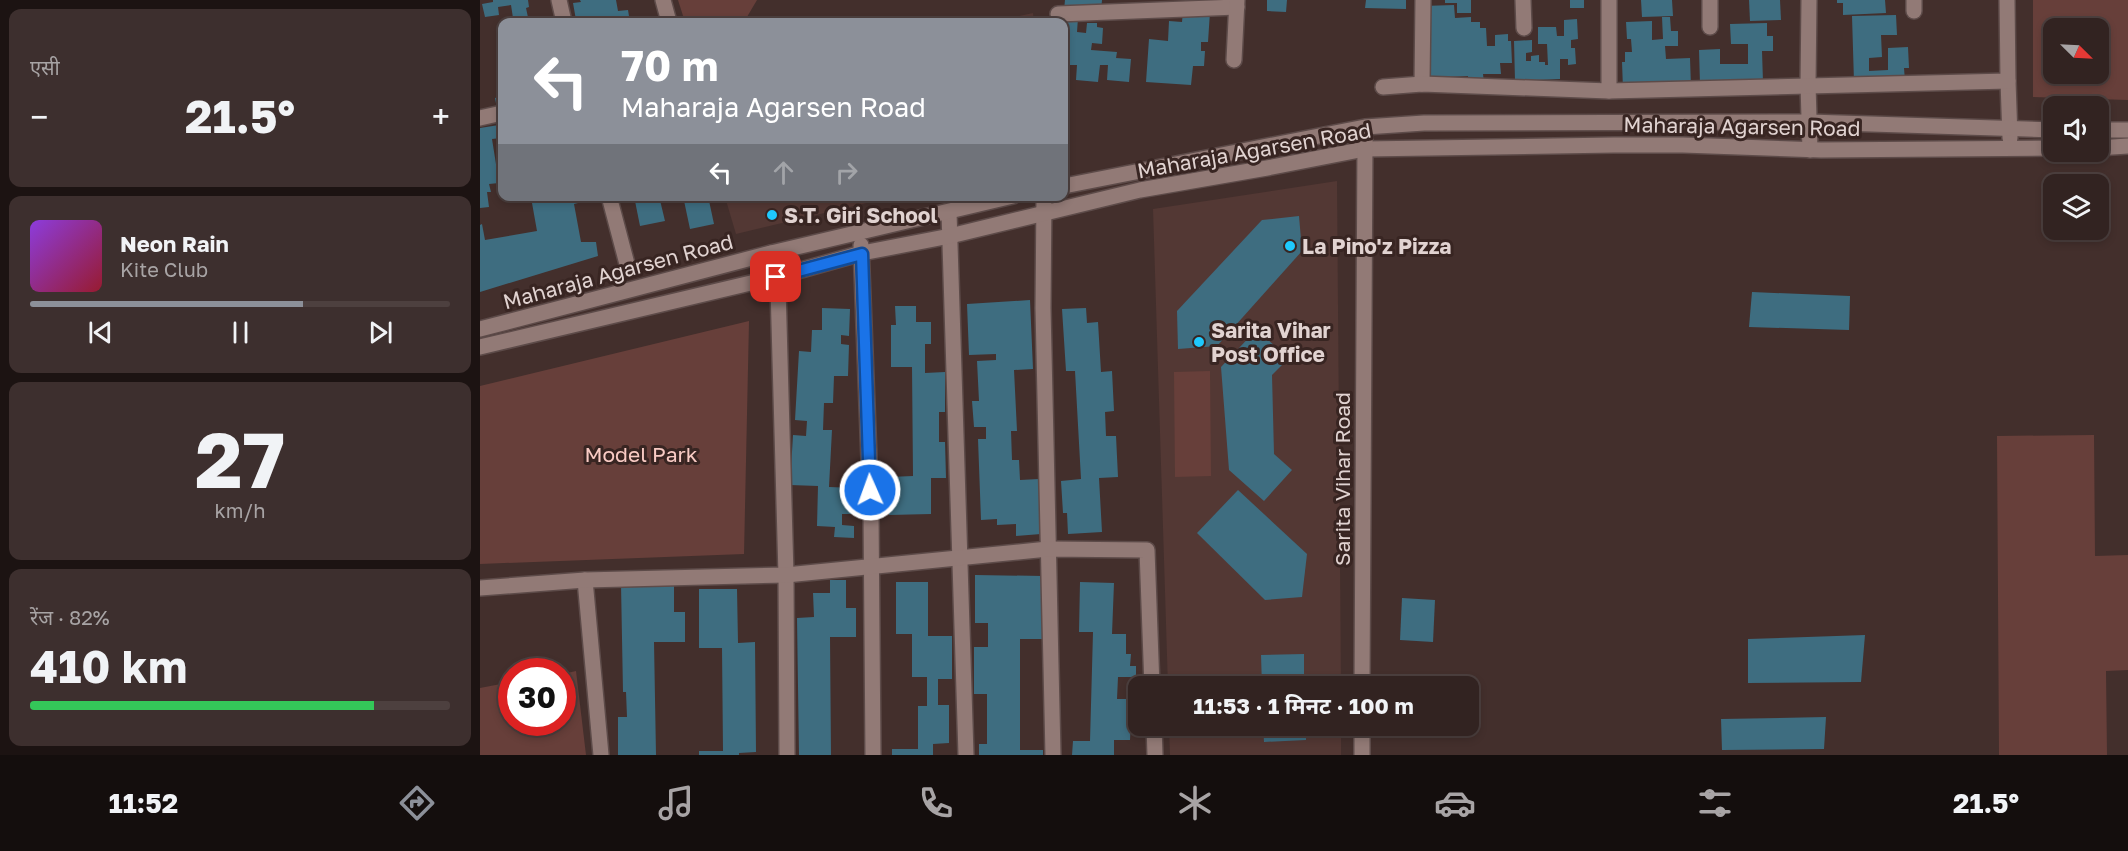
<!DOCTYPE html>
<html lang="hi">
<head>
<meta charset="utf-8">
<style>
  :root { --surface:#322321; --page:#3d2f2e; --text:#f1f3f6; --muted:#a8a4a5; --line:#4d403f; --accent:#8c9099 }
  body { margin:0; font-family:"Golos Text","Noto Sans Devanagari",sans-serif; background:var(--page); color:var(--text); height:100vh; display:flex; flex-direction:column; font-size:22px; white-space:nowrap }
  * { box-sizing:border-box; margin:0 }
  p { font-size:20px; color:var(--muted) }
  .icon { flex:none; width:33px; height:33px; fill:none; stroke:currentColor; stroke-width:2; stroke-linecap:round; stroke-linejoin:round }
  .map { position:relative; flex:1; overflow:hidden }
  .side { display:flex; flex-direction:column; gap:9px; padding:9px; background:#1c1312; width:480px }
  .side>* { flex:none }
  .hud { position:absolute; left:18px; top:18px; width:570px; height:183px; border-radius:12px; box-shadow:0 3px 9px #0003,0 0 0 2px var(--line); background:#8c9099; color:#fff; overflow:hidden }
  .needle { width:39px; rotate:114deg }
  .buttons { position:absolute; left:1563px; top:18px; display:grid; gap:12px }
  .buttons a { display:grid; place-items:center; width:66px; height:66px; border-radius:12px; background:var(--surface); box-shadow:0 3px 9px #0003,0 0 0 2px var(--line); font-size:30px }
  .speed { position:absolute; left:18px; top:658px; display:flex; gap:12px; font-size:30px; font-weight:700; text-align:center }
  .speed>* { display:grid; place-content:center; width:78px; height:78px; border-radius:50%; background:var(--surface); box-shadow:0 3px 9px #0003,0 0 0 2px var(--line); line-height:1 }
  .speed .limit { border:9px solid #d22; background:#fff; color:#111 }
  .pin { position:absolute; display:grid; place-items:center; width:51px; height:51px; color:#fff; margin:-26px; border-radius:12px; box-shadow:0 3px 9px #0006 }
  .me { position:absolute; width:66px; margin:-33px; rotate:358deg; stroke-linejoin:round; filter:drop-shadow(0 0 4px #0008) }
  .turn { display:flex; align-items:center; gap:21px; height:126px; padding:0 24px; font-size:27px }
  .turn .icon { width:78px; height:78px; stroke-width:2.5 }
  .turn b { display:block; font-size:42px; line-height:51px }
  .lanes { display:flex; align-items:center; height:57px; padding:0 24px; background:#0003; justify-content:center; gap:30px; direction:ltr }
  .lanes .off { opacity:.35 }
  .big { font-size:45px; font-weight:700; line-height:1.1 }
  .side .tile { flex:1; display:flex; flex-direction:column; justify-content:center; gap:9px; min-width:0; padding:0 21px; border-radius:12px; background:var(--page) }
  .side .dial { align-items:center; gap:0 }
  .dial b { font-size:78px; line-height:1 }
  .song { display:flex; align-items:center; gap:18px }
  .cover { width:72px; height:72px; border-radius:9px; background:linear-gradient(135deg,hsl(270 70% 55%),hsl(350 70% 35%)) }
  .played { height:6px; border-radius:3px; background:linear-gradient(90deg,var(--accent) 65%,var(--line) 65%) }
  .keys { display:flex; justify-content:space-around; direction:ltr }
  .heat { display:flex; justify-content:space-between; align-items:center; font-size:33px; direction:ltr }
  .charge { height:9px; border-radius:4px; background:linear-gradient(90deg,#34c759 82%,var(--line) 0) }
  .trip { position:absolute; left:648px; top:676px; width:351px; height:60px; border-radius:12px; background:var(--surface); box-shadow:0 3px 9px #0003,0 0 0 2px var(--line); font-weight:700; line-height:60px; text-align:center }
  .tab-bar { display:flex; height:96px; justify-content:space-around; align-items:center; background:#140e0d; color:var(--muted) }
  .tab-bar .icon { width:42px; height:42px }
  .tab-bar .on { color:var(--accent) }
  .tab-bar b { font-size:27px; color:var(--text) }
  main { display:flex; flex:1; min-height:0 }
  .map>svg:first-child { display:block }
  .built { fill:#533834 }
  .green { fill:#673f3a; fill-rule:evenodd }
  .building { fill:#3e6d80 }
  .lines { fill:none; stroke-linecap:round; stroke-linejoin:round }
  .minor-casing { stroke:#5d4b49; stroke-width:18 }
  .minor { stroke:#927a76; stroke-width:15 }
  .route-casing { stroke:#114b97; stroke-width:15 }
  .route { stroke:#1a73e8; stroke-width:10 }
  .poi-dot { fill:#1fc9fd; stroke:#382522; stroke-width:2 }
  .labels { text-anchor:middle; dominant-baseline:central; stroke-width:6; stroke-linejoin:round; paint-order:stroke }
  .street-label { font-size:21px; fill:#e1d3d1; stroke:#382522 }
  .poi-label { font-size:21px; font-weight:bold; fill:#e1d3d1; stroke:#382522; text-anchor:start }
  .park-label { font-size:21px; fill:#f9cbc4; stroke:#382522 }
</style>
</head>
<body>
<main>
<section class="side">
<div class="tile"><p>एसी</p>
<div class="heat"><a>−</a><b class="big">21.5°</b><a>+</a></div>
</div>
<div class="tile">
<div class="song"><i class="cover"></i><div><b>Neon Rain</b><p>Kite Club</p></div></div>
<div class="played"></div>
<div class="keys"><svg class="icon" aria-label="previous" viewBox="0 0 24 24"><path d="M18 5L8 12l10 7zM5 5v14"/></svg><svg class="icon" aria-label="pause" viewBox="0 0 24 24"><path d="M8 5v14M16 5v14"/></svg><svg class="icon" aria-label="next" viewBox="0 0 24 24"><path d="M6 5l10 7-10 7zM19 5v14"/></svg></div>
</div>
<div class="tile dial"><b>27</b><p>km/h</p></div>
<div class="tile"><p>रेंज · 82%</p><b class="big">410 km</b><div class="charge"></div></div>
</section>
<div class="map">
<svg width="1648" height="755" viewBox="0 0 1648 755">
  <rect width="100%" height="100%" fill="#432f2c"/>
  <g class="built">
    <path d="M553 13 554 22H513Z"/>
    <path d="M857 181 861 687H688L673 209Z"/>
    <path d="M245 197V196L412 197 256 234Z"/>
    <path d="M689 726H861V755H690Z"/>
  </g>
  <g class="green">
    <path d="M198 0H277L264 22H205Z"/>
    <path d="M1553 0H1648V100L1553 97ZM1618 28V74H1574V28Z"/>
    <path d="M269 321 264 554 0 564V386Z"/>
    <path d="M730 371 731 476 695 477 694 372Z"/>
    <path d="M1614 435 1615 556 1648 555V670L1626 671 1627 755H1519L1517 436Z"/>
    <path d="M96 671 106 755H0V688L31 682 32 723H82L83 674Z"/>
  </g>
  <g class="building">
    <path d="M13 0H48L49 7 46 8 49 22H22V20L33 18 31 5 18 7 19 15 5 17 2 4 13 2Z"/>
    <path d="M100 0H136L138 11 148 10 150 22H99L98 19 96 20 93 3 101 2Z"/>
    <path d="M585 0H622L621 11 584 10Z"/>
    <path d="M787 0H807L806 12 787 11Z"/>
    <path d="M886 0H926V9L885 8Z"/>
    <path d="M965 0H991V13H977V3H965Z"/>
    <rect x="1090" y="0" width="14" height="8"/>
    <path d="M1161 0H1192L1193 16 1162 17Z"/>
    <path d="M1269 0H1300L1301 20 1270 21Z"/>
    <path d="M1357 0H1405L1406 13 1363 15V3H1357Z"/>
    <path d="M974 5 975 18 991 17V22H1000V28H1006L1007 46H1015V35L1028 34V41H1031L1032 63H1020L1021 74H1003L1004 83 988 84V76L945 78 943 6Z"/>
    <path d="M703 10 730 12 728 42H721V51H725L724 66H713L711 85 666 82 669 39 688 41 689 21 702 22Z"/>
    <path d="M1416 15 1417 35H1401L1402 57 1389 58V71L1408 70V48L1428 47 1429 68H1424L1425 81 1374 82 1372 16Z"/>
    <path d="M584 17 598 18 597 32 606 33 607 23H617V27L623 28 622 44 612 43 611 50 637 52 636 58 651 59 649 82 627 80 628 65H620L618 82 596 80 597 65H585L587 39H584Z"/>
    <path d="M1182 17H1190L1191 31H1198V46H1185L1186 59 1210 58 1211 87 1143 89 1142 62H1145V52H1152L1151 39H1147L1146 22 1172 21V40L1183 39Z"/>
    <path d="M1097 19 1098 39 1091 40V48H1095L1096 64 1088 65V59H1080V79L1035 81 1034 41 1052 40V52L1046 53V61H1051V56L1059 55V62H1065V65H1068L1067 44H1058V27H1076L1077 36H1084V20Z"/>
    <path d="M1287 23V36H1293V51H1282L1283 82 1220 84 1219 50 1240 49V64H1268V44H1251L1250 24Z"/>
    <path d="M22 67V95H21L17 68Z"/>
    <path d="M22 96V108L17 109 15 98Z"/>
    <path d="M19 125 21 138 12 139 19 183 9 184 11 192H7L9 207 0 208V128Z"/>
    <path d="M90 196H101L102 202 94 204 101 242H116L118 256 0 292V225L2 224 5 240 57 231 52 203Z"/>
    <path d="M154 196H179L185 221 160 226Z"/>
    <path d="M203 196H228L234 224 210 229Z"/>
    <path d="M819 216 822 251 737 346 698 349 697 311 782 220Z"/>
    <path d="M1272 292 1370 296 1369 330 1269 327Z"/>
    <path d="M550 300 553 369 534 370 537 431H531L532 460H539L540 480 559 479 561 534 536 536V524L517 525V519L501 520 498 439H506V427H494L492 401H499L497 361 516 360V354L489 355 487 304Z"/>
    <path d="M415 306H436V322H451V344H445V373L465 372V412H459V442H465L466 478H451V514L409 515V477L433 476 432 367H411V325H416Z"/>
    <path d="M342 308 370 309 369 336 361 335V344L369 345 368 376H354L353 403H344L343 430H352L349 487 376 488 375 514H362V525L374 526V538L354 537 355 527 337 526 338 486 310 485 313 435 326 436 327 421 315 420 319 351 331 352 332 330H342Z"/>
    <path d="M606 308 607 323 618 322 621 372 632 371 634 411 625 412 626 436H636L638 477 619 478 622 532 588 534 587 513H583L581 481 601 479 595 371H586L582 309Z"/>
    <path d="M777 329 808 359 792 375 794 454 812 470 784 501 749 470 741 367Z"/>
    <path d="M758 490 827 554 822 597 785 600 717 533Z"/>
    <path d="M495 575 563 576V639H540V750H563V755H499V744H507V694H494V647H508V623H495Z"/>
    <path d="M350 580H366V608H376V637H350L351 755H319L317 618 334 617 333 593H350Z"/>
    <path d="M416 582H448V636H472V679H458V705H469V743L453 744V755H412V749H438V706H447V677H432V634H416Z"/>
    <path d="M600 582 634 583 632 634H646V654H651L650 666H656V677H638L637 699H652L650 740H634V755H592L593 741H610L613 632H599Z"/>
    <path d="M194 583V612H205V642H174L176 755H138V717H147L146 692H143L141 584Z"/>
    <path d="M219 589H257L258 643 275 642 276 752 259 753V755H219V751H243L242 648H219Z"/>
    <path d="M922 598 955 600 953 642 920 640Z"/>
    <path d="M1385 635 1381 682 1268 683V639Z"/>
    <path d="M824 654V687H782L781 655Z"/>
    <path d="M1346 717 1344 749 1242 750 1241 719Z"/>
    <path d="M783 726H826V740L784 742Z"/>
  </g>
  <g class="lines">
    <g class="minor-casing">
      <g id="minor">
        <path d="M79 0 84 22"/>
        <path d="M183 0 189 22"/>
        <path d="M1043 0 1044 28"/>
        <path d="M1230 0V27"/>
        <path d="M1329 0 1328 85 1330 150"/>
        <path d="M1434 0V11"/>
        <path d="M578 14 757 7"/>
        <path d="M754 60 757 0"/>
        <path d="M1528 81 1530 138"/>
        <path d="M942 84 943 0"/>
        <path d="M903 87 942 84 1129 91 1528 81 1527 0"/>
        <path d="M1129 91V0"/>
        <path d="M0 118 22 113"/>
        <path d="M1618 130H1648"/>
        <path d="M1618 148 1648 146"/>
        <path d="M584 186 885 127 944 123 1329 122 1574 130"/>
        <path d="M129 196 147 264"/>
        <path d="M564 196 563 308 573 755"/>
        <path d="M469 212 486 755"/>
        <path d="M381 245 391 512 393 755"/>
        <path d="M291 253 298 287 306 575 307 755"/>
        <path d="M0 329 291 253 533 196"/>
        <path d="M0 347 296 277 382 253 470 236 660 190 787 168 885 149 1134 145H1203L1341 150 1574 148"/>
        <path d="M105 580 121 755"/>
        <path d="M0 588 105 580 306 575 568 549 667 550 672 687"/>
        <path d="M882 687 885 139"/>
        <path d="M674 726 675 755"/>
        <path d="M882 755V726"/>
      </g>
    </g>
    <use href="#minor" class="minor"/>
  </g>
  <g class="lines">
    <g class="route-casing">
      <path id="route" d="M296 277 382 254 390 490"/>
    </g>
    <use href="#route" class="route"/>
  </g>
  <g class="poi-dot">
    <circle cx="292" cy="215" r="6"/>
    <circle cx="810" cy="246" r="6"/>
    <circle cx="719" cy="342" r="6"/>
  </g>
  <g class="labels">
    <g class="street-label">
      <text transform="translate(1262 126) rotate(1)">Maharaja Agarsen Road</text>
      <text transform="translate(774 150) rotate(-10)">Maharaja Agarsen Road</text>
      <text transform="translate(138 271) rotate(-15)">Maharaja Agarsen Road</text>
      <text transform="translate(862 479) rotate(-90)">Sarita Vihar Road</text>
    </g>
    <g class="poi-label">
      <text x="304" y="215">S.T. Giri School</text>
      <text x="822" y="246">La Pino'z Pizza</text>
      <text x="731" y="330">Sarita Vihar<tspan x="731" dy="24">Post Office</tspan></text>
    </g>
    <g class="park-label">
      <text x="161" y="454">Model Park</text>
    </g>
  </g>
</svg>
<div class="buttons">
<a><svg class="needle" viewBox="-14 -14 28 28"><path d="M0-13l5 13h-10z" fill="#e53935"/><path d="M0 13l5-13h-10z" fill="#a8a4a5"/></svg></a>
<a><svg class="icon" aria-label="sound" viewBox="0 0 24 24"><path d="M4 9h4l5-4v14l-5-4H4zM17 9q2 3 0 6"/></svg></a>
<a><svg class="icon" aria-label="layers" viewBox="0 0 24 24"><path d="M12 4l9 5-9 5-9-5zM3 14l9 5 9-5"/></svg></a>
</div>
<div class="speed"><div class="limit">30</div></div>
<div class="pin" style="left:296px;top:277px;background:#d93025"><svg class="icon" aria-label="arrive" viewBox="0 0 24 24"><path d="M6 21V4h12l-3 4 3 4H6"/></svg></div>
<svg class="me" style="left:390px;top:490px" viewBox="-20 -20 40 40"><circle r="17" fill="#1a73e8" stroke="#fff" stroke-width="3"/><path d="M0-11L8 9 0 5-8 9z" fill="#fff"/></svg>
<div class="trip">11:53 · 1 मिनट · 100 m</div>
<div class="hud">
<div class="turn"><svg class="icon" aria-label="left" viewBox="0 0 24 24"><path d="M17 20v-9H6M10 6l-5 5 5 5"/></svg><div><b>70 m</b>Maharaja Agarsen Road</div></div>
<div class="lanes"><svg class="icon" aria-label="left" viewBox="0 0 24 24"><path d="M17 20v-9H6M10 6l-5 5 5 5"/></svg><svg class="icon off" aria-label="ahead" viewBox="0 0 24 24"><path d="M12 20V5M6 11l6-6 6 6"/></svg><svg class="icon off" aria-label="right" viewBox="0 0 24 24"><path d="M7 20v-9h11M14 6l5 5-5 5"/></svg></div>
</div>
</div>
</main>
<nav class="tab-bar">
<b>11:52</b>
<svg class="icon on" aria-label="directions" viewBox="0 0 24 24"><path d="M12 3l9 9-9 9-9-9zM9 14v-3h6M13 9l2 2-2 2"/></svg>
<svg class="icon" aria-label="music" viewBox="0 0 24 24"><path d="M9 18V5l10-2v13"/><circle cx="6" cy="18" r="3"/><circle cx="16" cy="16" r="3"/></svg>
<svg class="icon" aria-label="phone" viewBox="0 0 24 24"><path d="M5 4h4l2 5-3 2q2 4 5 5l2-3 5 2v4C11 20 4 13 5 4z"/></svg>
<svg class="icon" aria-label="climate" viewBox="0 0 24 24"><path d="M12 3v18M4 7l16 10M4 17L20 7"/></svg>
<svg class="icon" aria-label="car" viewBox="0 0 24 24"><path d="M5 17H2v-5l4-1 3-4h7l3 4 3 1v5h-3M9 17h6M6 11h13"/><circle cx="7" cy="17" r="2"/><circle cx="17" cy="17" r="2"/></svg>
<svg class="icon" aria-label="filters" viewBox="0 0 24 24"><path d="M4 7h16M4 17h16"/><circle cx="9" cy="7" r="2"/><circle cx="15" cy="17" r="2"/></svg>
<b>21.5°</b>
</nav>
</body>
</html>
